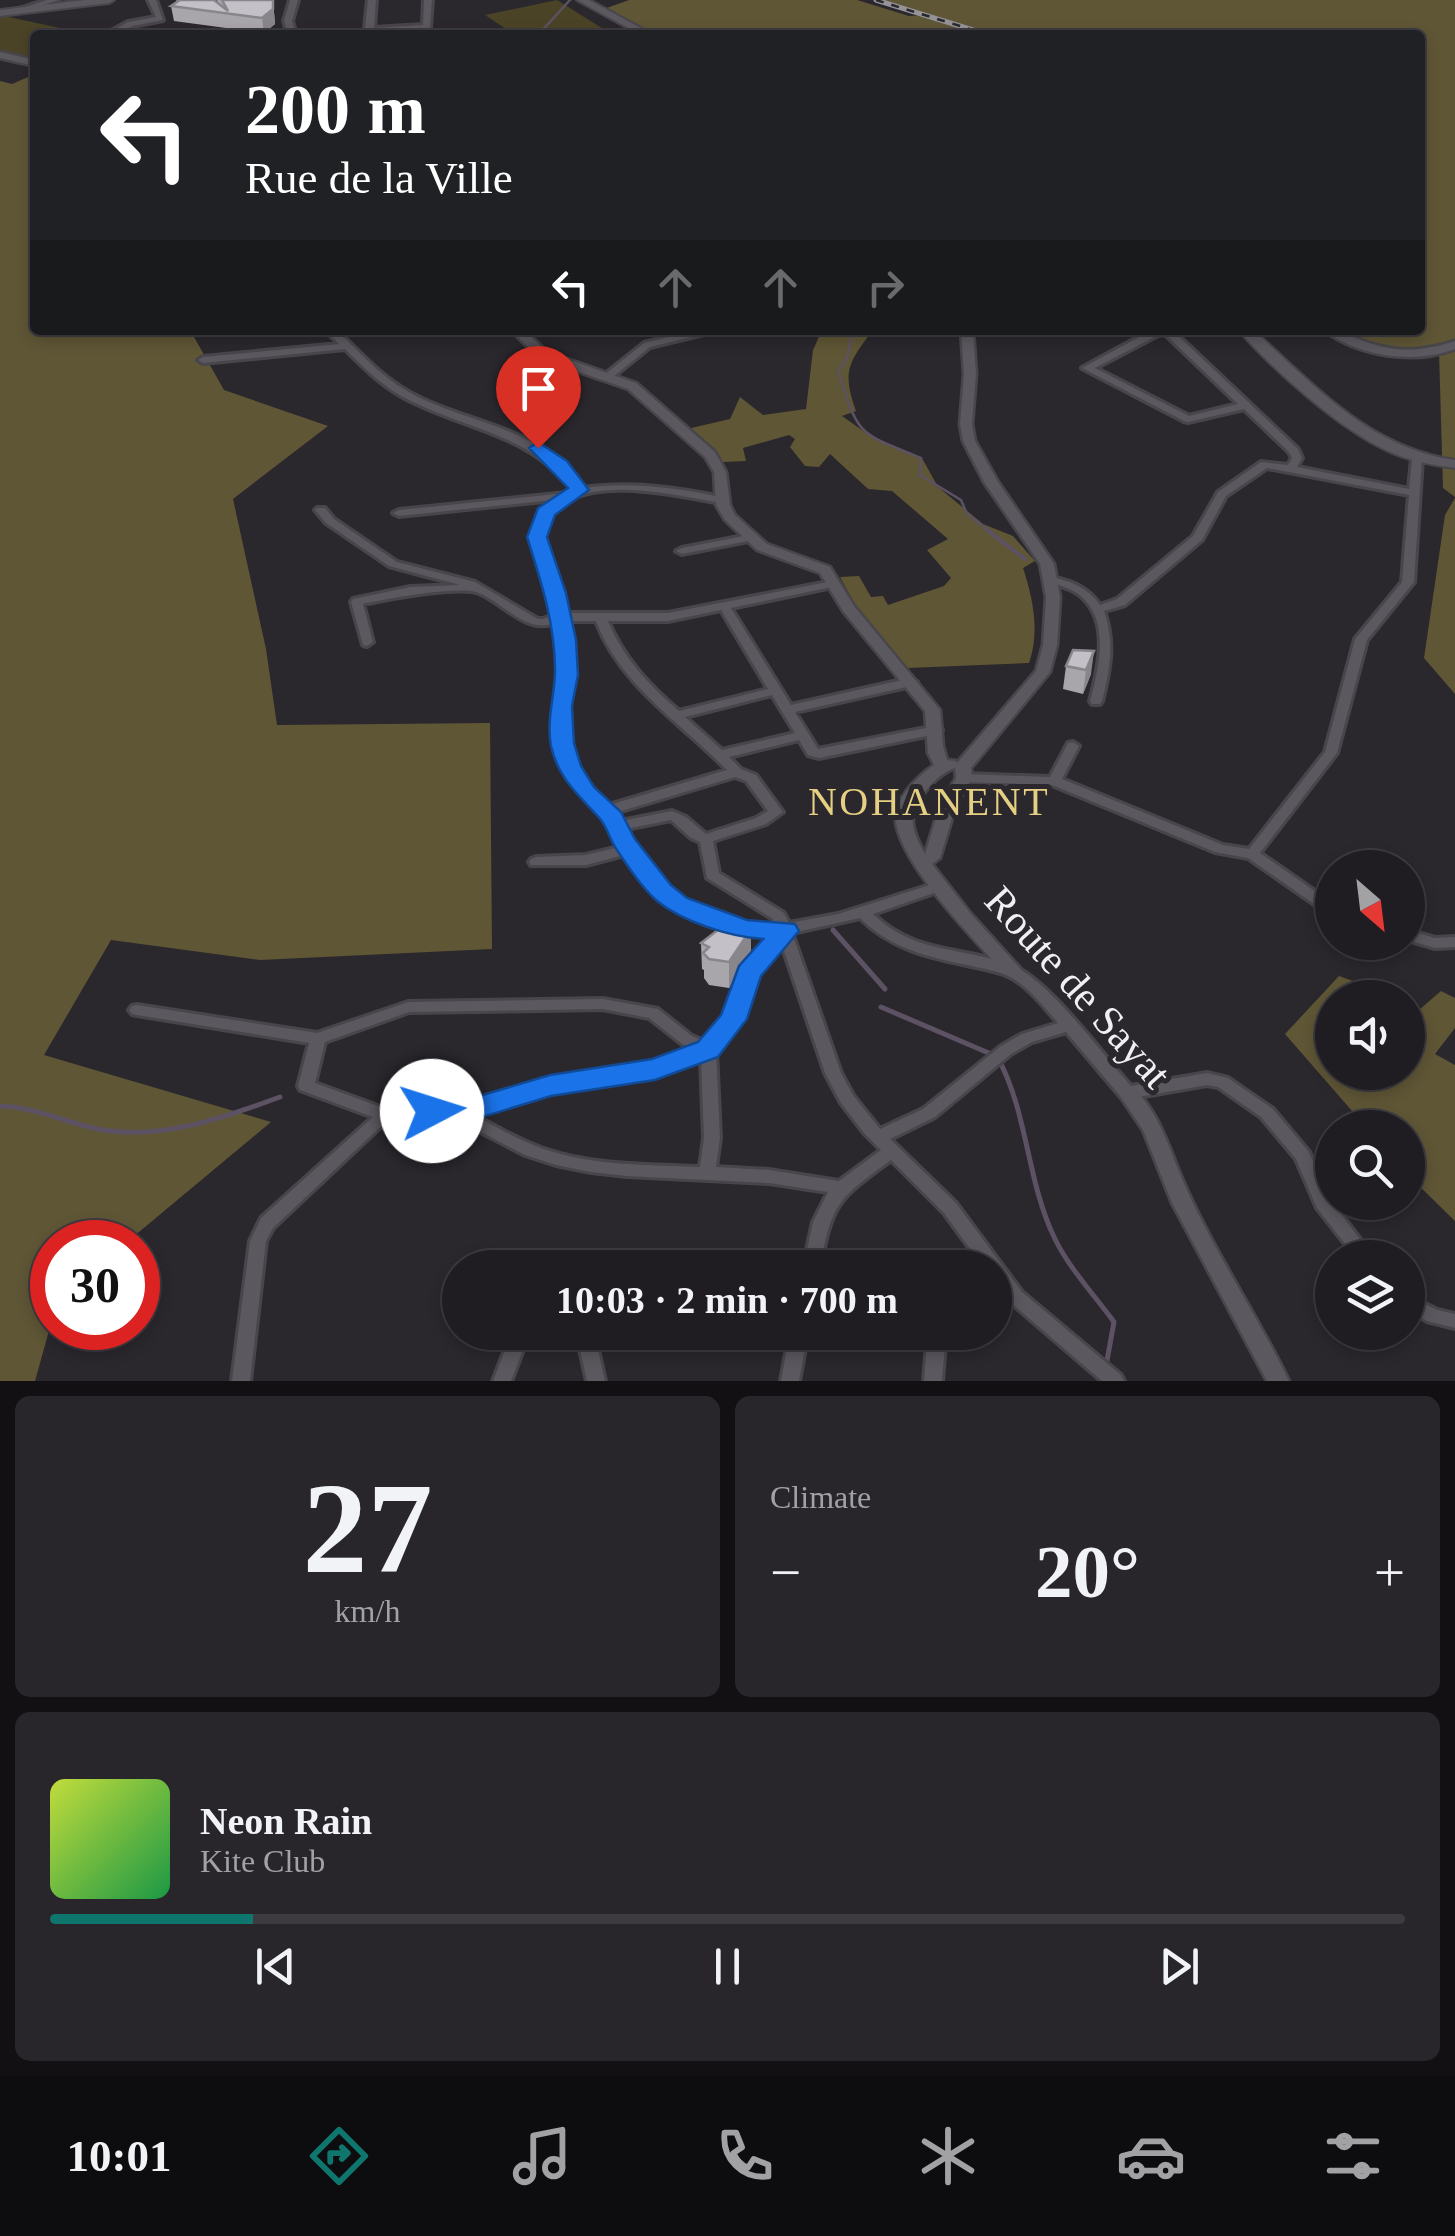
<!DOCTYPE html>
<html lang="en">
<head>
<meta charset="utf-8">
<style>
  :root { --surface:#201d22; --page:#28262a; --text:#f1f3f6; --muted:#a2a2a5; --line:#3d3b40; --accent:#0f766e }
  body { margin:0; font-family:"Times New Roman",serif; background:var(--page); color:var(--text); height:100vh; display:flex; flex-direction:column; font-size:38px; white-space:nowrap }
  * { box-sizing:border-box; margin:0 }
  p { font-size:32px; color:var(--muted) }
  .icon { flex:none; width:55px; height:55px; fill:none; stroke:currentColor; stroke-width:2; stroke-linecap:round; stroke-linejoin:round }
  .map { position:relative; height:1381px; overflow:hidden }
  .details { display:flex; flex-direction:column; gap:15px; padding:15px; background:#121013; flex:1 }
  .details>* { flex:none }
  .guide { position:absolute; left:30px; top:30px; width:1395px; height:305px; border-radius:10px; box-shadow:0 5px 15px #0003,0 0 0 2px var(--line); background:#202124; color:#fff; overflow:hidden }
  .needle { width:65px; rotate:152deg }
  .fabs { position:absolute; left:1315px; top:850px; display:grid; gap:20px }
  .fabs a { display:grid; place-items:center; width:110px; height:110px; border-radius:50%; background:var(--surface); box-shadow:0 5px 15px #0003,0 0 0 2px var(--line); font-size:50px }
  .speed { position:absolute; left:30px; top:1220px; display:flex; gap:20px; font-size:50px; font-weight:700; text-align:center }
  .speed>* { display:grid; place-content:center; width:130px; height:130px; border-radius:50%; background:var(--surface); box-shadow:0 5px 15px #0003,0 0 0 2px var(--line); line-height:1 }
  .speed .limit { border:15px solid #d22; background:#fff; color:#111 }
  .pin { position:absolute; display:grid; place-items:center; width:85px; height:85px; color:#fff; margin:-102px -42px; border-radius:50% 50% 50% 0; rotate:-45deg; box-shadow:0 0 10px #0007 }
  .pin .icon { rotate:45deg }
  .me { position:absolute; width:110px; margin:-55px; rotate:85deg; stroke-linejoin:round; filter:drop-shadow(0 0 8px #0008) }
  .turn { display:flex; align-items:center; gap:35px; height:210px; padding:0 50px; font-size:45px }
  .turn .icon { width:130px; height:130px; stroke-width:2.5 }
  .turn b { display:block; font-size:70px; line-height:85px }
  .lanes { display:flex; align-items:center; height:95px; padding:0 50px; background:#0003; justify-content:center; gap:50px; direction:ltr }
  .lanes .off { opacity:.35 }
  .big { font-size:75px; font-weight:600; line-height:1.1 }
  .details .widget { flex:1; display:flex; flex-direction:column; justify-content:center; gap:15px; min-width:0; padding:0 35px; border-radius:15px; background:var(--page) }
  .details .dial { align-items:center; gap:0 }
  .dial b { font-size:130px; line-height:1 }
  .song { display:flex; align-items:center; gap:30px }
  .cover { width:120px; height:120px; border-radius:15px; background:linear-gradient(135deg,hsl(70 70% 55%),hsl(140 70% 35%)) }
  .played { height:10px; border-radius:5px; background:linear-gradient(90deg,var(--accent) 15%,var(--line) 15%) }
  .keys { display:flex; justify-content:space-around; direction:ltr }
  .heat { display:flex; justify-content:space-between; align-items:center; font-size:55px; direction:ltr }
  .details .tiles { flex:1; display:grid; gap:15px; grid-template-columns:1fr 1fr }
  .widget:last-child { grid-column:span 2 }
  .trip { position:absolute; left:442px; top:1250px; width:570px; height:100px; border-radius:50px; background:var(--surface); box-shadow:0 5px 15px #0003,0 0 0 2px var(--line); font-weight:600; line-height:100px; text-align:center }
  .menu { display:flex; height:160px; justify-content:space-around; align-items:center; background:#0d0c0e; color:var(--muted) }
  .menu .icon { width:70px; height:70px }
  .menu .active { color:var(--accent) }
  .menu b { font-size:45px; color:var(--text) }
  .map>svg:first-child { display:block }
  .green { fill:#4b4326 }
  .forest { fill:#5f5636 }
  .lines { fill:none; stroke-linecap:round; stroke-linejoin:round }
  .stream-far2 { stroke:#5c5263; stroke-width:2.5 }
  .stream-far1 { stroke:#5c5263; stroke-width:4 }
  .stream { stroke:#5c5263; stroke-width:5 }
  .minor-casing { stroke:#48464a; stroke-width:6 }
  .tertiary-casing { stroke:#48464a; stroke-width:5 }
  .secondary-casing { stroke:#48464a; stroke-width:4 }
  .minor { fill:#5b585f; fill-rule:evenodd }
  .tertiary { fill:#5b585f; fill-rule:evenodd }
  .secondary { fill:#5b585f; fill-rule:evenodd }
  .rail-casing { stroke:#959398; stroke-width:5 }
  .rail { stroke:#2a272d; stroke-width:2.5; stroke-dasharray:8; stroke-linecap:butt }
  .wall { fill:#a8a5ab }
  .shaded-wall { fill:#88868b }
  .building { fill:#c3c0c7; stroke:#88868b; stroke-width:2.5 }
  .route { fill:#1a73e8; stroke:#114b97; stroke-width:2.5 }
  .labels { text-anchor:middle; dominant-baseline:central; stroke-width:10; stroke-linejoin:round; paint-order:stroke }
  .quarter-label { font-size:40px; letter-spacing:2.5px; fill:#e5cf82; stroke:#2a272d }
  .near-street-label { font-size:42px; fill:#f0eff2; stroke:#2a272d }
</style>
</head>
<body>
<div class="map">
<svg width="1455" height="1381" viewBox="0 0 1455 1381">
  <rect width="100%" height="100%" fill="#2a272d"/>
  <g class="green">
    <path d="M557 0 613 35H515L485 15Z"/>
    <path d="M0 17 4 16 93 35H35V60L0 53Z"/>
  </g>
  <g class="forest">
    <path d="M629 0H857L909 16 924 15 880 0H1455V497L1443 488 1439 352 1403 355 1342 335 1338 330H1420V35H656L604 9Z"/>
    <path d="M35 74V330H190L224 390 328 426 233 499 266 649 277 725 490 723 492 949 260 960 111 940 44 1055 271 1122 127 1242H52V1320L35 1381H0V81L12 84Z"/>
    <path d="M822 330H873C848 363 842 372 856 411L842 416 869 435 922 458 938 487 983 524 1013 536 1035 561 1023 568C1033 598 1040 632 1029 663L908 668 859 612 840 577 859 576 871 597 883 596 888 605 944 586 951 578 927 550 948 539 892 491 868 489 830 454 819 467 805 466 790 447 795 439 789 435 743 448 746 461 723 462 687 429 730 419 740 397 763 415 806 409 813 350Z"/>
    <path d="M1455 498V694L1424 658 1445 515Z"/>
    <path d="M1339 976 1397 997 1332 998V1072H1408V1004L1419 1010 1441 991 1455 998V1028L1435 1054 1455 1065V1221L1408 1175V1128L1366 1127 1285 1034Z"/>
  </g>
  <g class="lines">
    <g class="stream-far2">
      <path d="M538 35 570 0"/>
      <path d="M853 330 847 358 838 371C859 438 858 432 921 458L920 475 961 500 967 514 991 532"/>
    </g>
    <path class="stream-far1" d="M987 530 1025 559"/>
    <g class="stream">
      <path d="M833 930 885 989"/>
      <path d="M881 1007 991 1054"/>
      <path d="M999 1060C1028 1115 1027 1182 1055 1239 1069 1268 1095 1296 1114 1322L1106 1366"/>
      <path d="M0 1106C35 1107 64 1122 98 1129 159 1141 223 1118 280 1097"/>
    </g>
    <g class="minor-casing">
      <g id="minor">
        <path d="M47 0H59L20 12 16 10Z"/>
        <path d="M148 0H156L163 20 133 26 114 35H104L128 22 156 17Z"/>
        <path d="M290 0H298L292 21 296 35H288L284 21Z"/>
        <path d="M368 0H376L374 28 423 25 424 0H432L430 27 426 29 370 32 365 28Z"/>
        <path d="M325 330H336C359 351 380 376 407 391 452 417 508 423 551 454 564 464 573 475 584 488 631 481 679 488 726 498L727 500 722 503C678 496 599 476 561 505 550 514 543 523 544 538 545 554 553 569 558 583 562 593 564 603 566 613H668L833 581 837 582 839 584 837 586 731 608 791 705 911 678 917 682 911 686 795 712 818 749 936 726 942 730 936 734 819 758 808 755 799 740 729 757 741 769 756 775 783 812 766 824 713 841 719 873 784 913 789 923 838 914 933 884H943L945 887 943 890 873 914C917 957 967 945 1017 968 1051 984 1104 1056 1131 1086L1207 1073 1228 1078 1273 1109 1309 1152 1330 1199 1374 1258H1356L1317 1208 1296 1159 1261 1117 1218 1087 1207 1085 1127 1099 1121 1097 1066 1032 1032 1042 1011 1054 935 1117 890 1139 956 1203 1022 1292 1121 1375 1124 1381H1102L1010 1302 995 1282V1268H984L944 1213 891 1160C838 1199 832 1202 820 1268H803L813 1222 828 1192 769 1183 627 1176 591 1172 556 1165 525 1155 452 1117 399 1116 378 1129 273 1228 266 1241 250 1381H232L250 1241 261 1218 373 1117 300 1090 298 1086 309 1043 137 1015 132 1014 129 1010 132 1006 137 1005 317 1033 408 1002 603 999 658 1009 692 1036 706 1042 727 1017 743 968 775 934C705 936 664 913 628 854L586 865H531L529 862 531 859 536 857 586 855 623 846 603 815 574 783 567 772 558 748 554 720 559 663 555 623C526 634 505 604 479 593 460 585 386 599 363 604L373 642 367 646 363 645 351 602 353 599 410 587 460 585 389 566 326 523 315 510 317 508H325L334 519 397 562 475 582 538 619H543L554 615C552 604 550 593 547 582 535 549 520 527 553 500L399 516 393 513 399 510 566 493 574 490C525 431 468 431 405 398 382 386 363 367 345 349L203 363 198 360 203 357 339 344ZM721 610 768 689 679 711C649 685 623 658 608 621H668ZM567 621H596C620 685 681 723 727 770L609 805C599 794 586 783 579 769 560 735 570 697 571 660 571 647 569 634 567 621ZM772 695 795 733 722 750 685 717ZM735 777 746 781 768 811 756 818 706 834 686 817 672 811 621 821 615 813ZM671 820 691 838 700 842 707 878 773 919 774 924C694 927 665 893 626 829ZM860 918C890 948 927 957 967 965 980 968 994 970 1006 975 1027 984 1043 1006 1058 1023L1022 1034 1001 1046 923 1109 880 1129 853 1095 841 1073 792 933ZM782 945 825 1073 841 1103 864 1133 881 1150 839 1181 769 1170 716 1167 720 1138 716 1050 742 1019 755 974ZM603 1009 649 1018 682 1044 693 1049 653 1063 551 1079 466 1105 396 1104 386 1109 315 1083 325 1042 409 1012ZM701 1058 704 1138 700 1167C649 1165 593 1166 544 1149 519 1141 497 1127 474 1115L551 1091 655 1075Z"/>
        <path d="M697 330H714L712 332 650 347 613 377 609 378 604 375 644 343Z"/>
        <path d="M1152 330H1172L1298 449 1302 458 1297 467 1409 489 1412 459 1417 456 1422 459 1414 582 1367 640 1337 753 1260 853 1332 903V915L1327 913 1248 858 1215 852 1052 785 964 782 957 778 964 774 1050 777 1068 743 1073 742 1079 746 1062 779 1223 845 1249 849 1325 752 1355 639 1402 582 1409 495 1267 468 1226 496 1202 540 1125 605 1104 611C1115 642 1110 670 1102 701L1100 704H1092L1090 701C1098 671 1110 625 1084 599 1075 589 1061 586 1048 582L1046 580 1048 578 1052 577C1073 582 1087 587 1100 605L1117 599 1193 536 1218 492 1261 462 1288 465 1292 458 1289 452 1244 409 1188 422 1184 421 1082 368ZM1165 334 1238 404 1189 416 1095 368 1158 335Z"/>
        <path d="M749 535 755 538 753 540 682 554 676 551 682 548Z"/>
        <path d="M1408 930 1435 938 1455 937V947L1435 948 1408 940Z"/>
        <path d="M1408 1295 1437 1310 1455 1314V1328L1427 1321 1408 1310Z"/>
        <path d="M512 1332H530L511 1381H493Z"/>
        <path d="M576 1332H594L605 1381H587Z"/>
        <path d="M790 1332H808L799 1381H781Z"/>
        <path d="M928 1332H946L942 1381H924Z"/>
      </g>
    </g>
    <g class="tertiary-casing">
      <g id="tertiary">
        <path d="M0 52 35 60V66L0 58Z"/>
        <path d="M511 330H524L547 352 636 383 715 452 726 472 730 505 735 515 767 544 830 567 854 606 940 710 943 746 947 760 956 761 957 763 1036 671 1043 645 1046 597 1040 564 984 482 963 441 960 424 964 374 961 330H973L976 374 972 424 975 441 998 482 1054 564 1060 597 1057 645 1050 672 971 768 972 778 956 805 940 858 932 864 971 914 1019 967 1022 971 1019 975H1007C978 944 889 854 896 812 899 794 921 774 934 765L928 753 925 711 843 611 820 573 757 550 725 520 716 505 714 472 705 457 628 389 539 358ZM955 768 956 778 940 805 925 854C909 826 907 812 929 787 937 778 944 772 955 768Z"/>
        <path d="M1323 330C1341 330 1353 337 1369 343 1400 353 1424 351 1455 341V349C1413 365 1359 356 1323 330Z"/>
        <path d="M1127 1086C1151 1095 1169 1146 1178 1169 1208 1243 1254 1309 1289 1381H1267L1172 1203 1143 1130 1118 1093 1120 1088Z"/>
      </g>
    </g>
    <g class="secondary-casing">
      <g id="secondary">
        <path d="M84 0H114L109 3 0 16V10Z"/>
        <path d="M577 0H589L654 35H641Z"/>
        <path d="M1238 330H1253C1316 386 1368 447 1455 460V468C1432 465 1409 461 1388 451 1338 428 1275 371 1238 330Z"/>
      </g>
    </g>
    <use href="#minor" class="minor"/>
    <use href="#tertiary" class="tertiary"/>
    <use href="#secondary" class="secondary"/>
    <g class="rail-casing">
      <path id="rail" d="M876 0 989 35"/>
    </g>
    <use href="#rail" class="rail"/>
  </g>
  <g class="wall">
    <path d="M176 0H214L218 3 217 0H273L275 24 264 33 174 21 171 6 178 2Z"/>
    <path d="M1073 650 1091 674 1083 694 1063 689 1066 666Z"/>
    <path d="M751 929V954L729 988 709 985 704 978V970L702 969 701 943Z"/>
  </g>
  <g class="shaded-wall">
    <path d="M273 0 275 24 264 33 262 18Z"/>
    <path d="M1094 651 1091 674 1083 694 1086 670Z"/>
    <path d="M751 929V954L729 988V962Z"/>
  </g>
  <g class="building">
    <path d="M180 0H214L228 11 222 0H273V9L262 18 171 6Z"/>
    <path d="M1073 650 1094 651 1086 670 1066 666Z"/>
    <path d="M727 923 751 929 729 962 709 959 703 953 709 947 701 943Z"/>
  </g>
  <path class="route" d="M538 442 567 461 589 490 555 515 547 537 566 593 576 640 578 675 572 706 574 743 581 766 594 787 621 812 635 839 671 885 687 898 747 920 795 924 799 931 761 976 747 1019 718 1057 655 1080 551 1096 466 1122 421 1119 417 1111 421 1103 466 1100 550 1075 652 1059 698 1042 721 1015 739 966 763 939C731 937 683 922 657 901 641 887 627 865 615 847 610 839 607 828 601 820 580 796 558 779 551 746 546 719 555 696 555 670 555 624 541 581 527 537L538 508 568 488 529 448Z"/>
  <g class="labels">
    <g class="quarter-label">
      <text x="929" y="801">NOHANENT</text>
    </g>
    <g class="near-street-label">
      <text transform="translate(1078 987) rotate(48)">Route de Sayat</text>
    </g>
  </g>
</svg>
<div class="fabs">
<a><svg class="needle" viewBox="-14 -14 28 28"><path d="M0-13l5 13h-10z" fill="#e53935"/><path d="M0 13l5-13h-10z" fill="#a2a2a5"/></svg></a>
<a><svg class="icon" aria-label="sound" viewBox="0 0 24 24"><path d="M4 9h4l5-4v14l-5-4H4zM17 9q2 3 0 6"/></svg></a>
<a><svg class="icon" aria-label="search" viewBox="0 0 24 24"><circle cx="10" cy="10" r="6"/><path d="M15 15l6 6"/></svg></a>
<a><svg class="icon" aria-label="layers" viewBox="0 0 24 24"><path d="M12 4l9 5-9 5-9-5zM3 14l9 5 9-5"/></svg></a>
</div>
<div class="speed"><div class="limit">30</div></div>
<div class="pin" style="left:538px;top:448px;background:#d93025"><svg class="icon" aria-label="arrive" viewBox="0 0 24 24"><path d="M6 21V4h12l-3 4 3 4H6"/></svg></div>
<svg class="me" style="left:432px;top:1111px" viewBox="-20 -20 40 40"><circle r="19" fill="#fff"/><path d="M0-13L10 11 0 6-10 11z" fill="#1a73e8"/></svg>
<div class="trip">10:03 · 2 min · 700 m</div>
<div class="guide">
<div class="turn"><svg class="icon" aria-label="left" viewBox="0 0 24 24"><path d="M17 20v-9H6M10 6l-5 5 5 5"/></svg><div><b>200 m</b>Rue de la Ville</div></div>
<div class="lanes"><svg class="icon" aria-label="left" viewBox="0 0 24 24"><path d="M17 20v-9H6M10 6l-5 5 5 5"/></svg><svg class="icon off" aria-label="ahead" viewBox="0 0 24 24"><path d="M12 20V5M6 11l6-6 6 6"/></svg><svg class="icon off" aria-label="ahead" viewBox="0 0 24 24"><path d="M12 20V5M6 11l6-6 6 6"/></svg><svg class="icon off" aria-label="right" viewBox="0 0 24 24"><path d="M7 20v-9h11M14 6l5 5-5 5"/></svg></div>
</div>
</div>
<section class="details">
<div class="tiles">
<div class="widget dial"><b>27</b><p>km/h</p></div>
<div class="widget"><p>Climate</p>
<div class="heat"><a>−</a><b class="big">20°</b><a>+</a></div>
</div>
<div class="widget">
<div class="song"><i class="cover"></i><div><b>Neon Rain</b><p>Kite Club</p></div></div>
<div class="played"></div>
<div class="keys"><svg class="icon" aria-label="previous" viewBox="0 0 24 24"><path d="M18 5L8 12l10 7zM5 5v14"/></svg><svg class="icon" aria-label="pause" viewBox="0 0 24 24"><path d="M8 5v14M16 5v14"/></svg><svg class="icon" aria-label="next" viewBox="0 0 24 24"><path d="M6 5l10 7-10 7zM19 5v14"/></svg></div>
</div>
</div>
</section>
<nav class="menu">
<b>10:01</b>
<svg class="icon active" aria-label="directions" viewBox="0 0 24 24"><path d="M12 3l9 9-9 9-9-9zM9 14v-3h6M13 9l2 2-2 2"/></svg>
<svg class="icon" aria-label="music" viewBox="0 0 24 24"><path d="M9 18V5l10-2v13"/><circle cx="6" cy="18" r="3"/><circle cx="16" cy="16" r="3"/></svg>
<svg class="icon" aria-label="phone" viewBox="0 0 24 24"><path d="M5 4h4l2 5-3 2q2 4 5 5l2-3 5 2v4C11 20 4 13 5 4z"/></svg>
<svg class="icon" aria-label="climate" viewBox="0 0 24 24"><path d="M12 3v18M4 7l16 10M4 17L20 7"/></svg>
<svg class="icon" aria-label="car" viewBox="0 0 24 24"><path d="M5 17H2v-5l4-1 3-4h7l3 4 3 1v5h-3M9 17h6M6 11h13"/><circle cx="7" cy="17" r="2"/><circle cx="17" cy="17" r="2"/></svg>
<svg class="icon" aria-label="filters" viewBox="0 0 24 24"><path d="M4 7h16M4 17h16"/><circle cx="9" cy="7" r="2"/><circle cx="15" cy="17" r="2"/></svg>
</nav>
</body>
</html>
